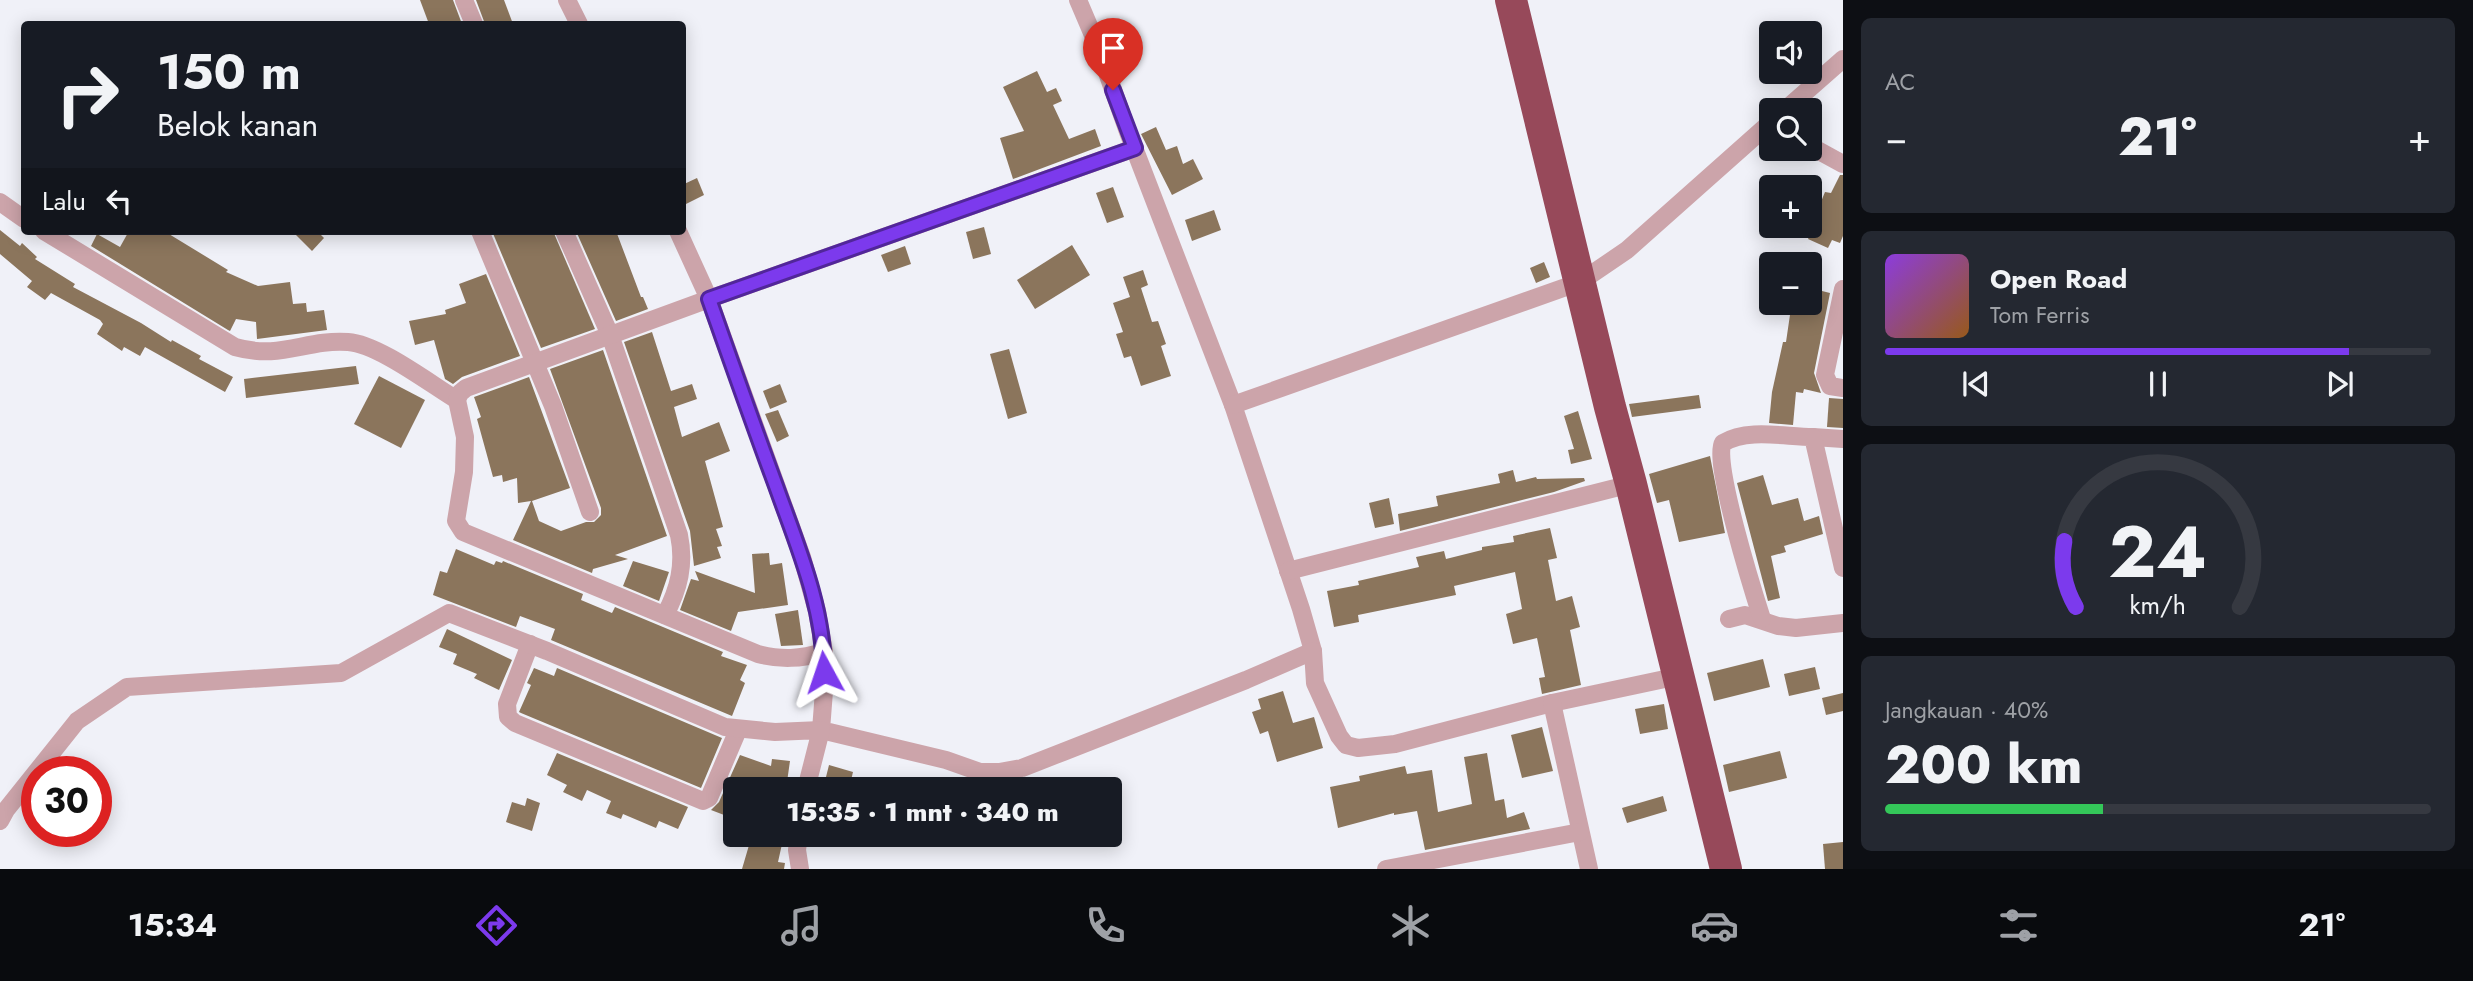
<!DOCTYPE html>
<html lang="id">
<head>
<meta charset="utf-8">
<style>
  :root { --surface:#171b24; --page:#242831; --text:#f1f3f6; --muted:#9ea1a6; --line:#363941; --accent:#7c3aed }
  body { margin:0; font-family:Jost,sans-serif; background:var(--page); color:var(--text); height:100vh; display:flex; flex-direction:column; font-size:26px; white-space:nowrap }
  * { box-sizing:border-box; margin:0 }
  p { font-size:23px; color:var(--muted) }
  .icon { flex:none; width:38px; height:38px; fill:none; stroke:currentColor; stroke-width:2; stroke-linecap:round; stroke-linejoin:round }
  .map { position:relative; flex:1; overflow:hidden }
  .sheet { display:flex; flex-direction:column; gap:18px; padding:18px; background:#0d0f14; width:630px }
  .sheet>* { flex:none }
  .banner { position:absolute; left:21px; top:21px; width:665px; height:214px; border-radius:7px; box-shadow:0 4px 18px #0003; background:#171b24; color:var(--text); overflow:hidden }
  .tools { position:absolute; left:1759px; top:21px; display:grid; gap:14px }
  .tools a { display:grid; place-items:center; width:63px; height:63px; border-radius:7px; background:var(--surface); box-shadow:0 4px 18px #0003; font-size:35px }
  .speed { position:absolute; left:21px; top:756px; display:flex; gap:14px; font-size:35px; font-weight:700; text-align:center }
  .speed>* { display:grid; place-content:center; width:91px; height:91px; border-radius:50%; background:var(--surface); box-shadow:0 4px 18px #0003; line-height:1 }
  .speed .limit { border:10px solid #d22; background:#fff; color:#111 }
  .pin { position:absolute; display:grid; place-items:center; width:60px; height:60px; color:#fff; margin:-72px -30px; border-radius:50% 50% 50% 0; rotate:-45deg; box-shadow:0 0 7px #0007 }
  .pin .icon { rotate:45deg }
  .me { position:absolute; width:77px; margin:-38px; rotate:355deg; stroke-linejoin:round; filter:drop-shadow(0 0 5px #0008) }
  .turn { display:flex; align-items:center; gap:24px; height:147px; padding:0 21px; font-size:32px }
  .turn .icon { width:91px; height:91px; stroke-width:2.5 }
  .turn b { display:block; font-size:49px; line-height:60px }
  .then { display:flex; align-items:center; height:66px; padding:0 21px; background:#0003; gap:14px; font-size:26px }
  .big { font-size:52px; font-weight:800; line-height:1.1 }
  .sheet .card { flex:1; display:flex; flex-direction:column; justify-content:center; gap:10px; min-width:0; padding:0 24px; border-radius:10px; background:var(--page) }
  .sheet .dial { align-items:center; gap:0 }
  .dial svg { height:182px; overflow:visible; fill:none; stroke:var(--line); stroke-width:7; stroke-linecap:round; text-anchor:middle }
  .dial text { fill:var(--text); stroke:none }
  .song { display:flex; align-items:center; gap:21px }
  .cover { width:84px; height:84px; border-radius:10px; background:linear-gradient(135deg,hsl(270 70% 55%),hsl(30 70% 35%)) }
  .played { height:7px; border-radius:4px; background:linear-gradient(90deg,var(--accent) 85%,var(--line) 85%) }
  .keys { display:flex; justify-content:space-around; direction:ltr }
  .heat { display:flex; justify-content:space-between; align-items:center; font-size:38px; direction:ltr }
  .charge { height:10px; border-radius:5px; background:linear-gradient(90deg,#34c759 40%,var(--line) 0) }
  .trip { position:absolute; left:723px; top:777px; width:399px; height:70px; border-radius:7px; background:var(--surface); box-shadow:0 4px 18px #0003; font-weight:800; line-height:70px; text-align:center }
  .menu { display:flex; height:112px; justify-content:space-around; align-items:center; background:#090b0e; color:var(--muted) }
  .menu .icon { width:49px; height:49px }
  .menu .active { color:var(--accent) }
  .menu b { font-size:32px; color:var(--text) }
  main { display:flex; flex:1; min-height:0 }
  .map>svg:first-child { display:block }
  .building { fill:#8b755c }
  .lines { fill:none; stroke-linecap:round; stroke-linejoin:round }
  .street { stroke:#cca4aa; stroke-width:18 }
  .highway { stroke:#97495a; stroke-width:32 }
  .route-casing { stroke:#51269a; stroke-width:18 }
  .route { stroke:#7c3aed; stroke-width:12 }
</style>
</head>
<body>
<main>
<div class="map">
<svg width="1843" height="869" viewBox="0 0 1843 869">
  <rect width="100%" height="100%" fill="#f0f1f8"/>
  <g class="building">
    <path d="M420 0H453L462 24H429Z"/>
    <path d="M476 0H504L513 24H485Z"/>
    <path d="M1037 71 1047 92 1056 88 1062 101 1053 105 1069 139 1095 129 1101 146 1013 179 1000 138 1024 131 1003 87Z"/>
    <path d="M1156 127 1166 150 1177 146 1183 164 1193 159 1203 179 1172 195 1141 134Z"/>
    <path d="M1840 175H1843V236L1840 243 1832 240 1828 248 1808 239 1811 232 1809 231 1825 192 1831 193Z"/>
    <path d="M697 178 704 195 682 206V185Z"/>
    <path d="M1113 187 1124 217 1107 223 1096 193Z"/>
    <path d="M1214 210 1221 230 1192 241 1185 220Z"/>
    <path d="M984 227 991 254 973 259 966 232Z"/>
    <path d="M0 230 20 246 22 243 37 257 35 259 75 284 73 287 141 323 171 342 172 340 201 356 199 359 233 377 225 392 145 347 140 356 124 347 122 351 97 334 103 324 100 320 51 293 45 300 27 287 32 281 0 254Z"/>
    <path d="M129 231H164L228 270 226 272 258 286 290 282 293 304 306 303 307 312 324 310 327 330 257 339 256 322 236 319 230 331 228 330 91 246 97 234 120 247Z"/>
    <path d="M292 231H317L324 238 312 251Z"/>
    <path d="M492 231H553L595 329 541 348Z"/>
    <path d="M576 231H616L641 297H643L648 309 616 321Z"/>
    <path d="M1072 245 1090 275 1035 309 1017 280Z"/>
    <path d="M905 246 911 264 888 272 881 255Z"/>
    <path d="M1544 262 1550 277 1536 283 1530 268Z"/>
    <path d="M1143 270 1148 285 1141 288 1152 322 1158 321 1166 344 1161 346 1171 376 1141 386 1131 356 1124 358 1116 334 1123 332 1113 303 1130 297 1123 277Z"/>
    <path d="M486 274 520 356 462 377 453 384 445 379 434 340 415 345 409 321 446 314 445 310 466 303 459 284Z"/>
    <path d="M1810 288 1830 293 1814 373 1821 393 1804 389 1803 393 1796 392 1793 425 1769 423 1772 392 1783 342H1786L1791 308 1793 303H1810Z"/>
    <path d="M652 332 671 391 692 384 697 399 674 407 682 437 719 422 730 451 705 461 723 527 716 529 722 546 717 547 721 558 694 566 690 531 624 342Z"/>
    <path d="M1009 349 1027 413 1008 419 990 354Z"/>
    <path d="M603 350 667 536 615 555 628 559 593 569 592 573 513 540 531 501 518 503 517 478 503 482 502 475 493 477 477 419 481 417 474 397 529 377 570 488 532 501 539 521 561 531 586 522H594L601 515V508L550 369Z"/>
    <path d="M356 366 359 384 246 398 244 379Z"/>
    <path d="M379 376 425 400 401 448 354 424Z"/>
    <path d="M780 384 787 402 770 409 763 391Z"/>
    <path d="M1699 395 1701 408 1632 417 1629 404Z"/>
    <path d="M1829 398 1843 399V428L1827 427Z"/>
    <path d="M778 410 789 436 777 442 765 414Z"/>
    <path d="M1578 411 1592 459 1571 464 1568 450 1574 449 1564 416Z"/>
    <path d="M1710 456 1725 533 1679 542 1669 500 1657 503 1649 474Z"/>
    <path d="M1513 470 1516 482 1536 477 1537 479 1584 478 1585 481 1554 492 1400 531 1398 514 1438 506 1436 496 1500 483 1498 474Z"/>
    <path d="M1763 475 1772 505 1798 498 1804 521 1819 516 1823 534 1784 546 1786 552 1771 556 1780 598 1768 601 1737 483Z"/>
    <path d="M1389 498 1394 524 1375 528 1369 503Z"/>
    <path d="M1550 528 1557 558 1548 560 1556 601 1572 596 1580 627 1570 630 1581 685 1542 694 1539 678 1545 677 1537 638 1513 644 1506 614 1522 609 1515 572 1454 586 1456 595 1358 615 1359 622 1334 627 1327 591 1359 585 1358 581 1419 567 1416 557 1444 551 1446 559 1482 550V547L1514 542 1513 536Z"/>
    <path d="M456 549 494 565 496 561 502 563 503 561 583 594 581 600 612 613 615 607 723 652 721 656 747 665 740 680 745 683 732 716 551 640 555 629 520 616 516 627 433 595 440 571 447 573Z"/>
    <path d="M769 553 770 565 782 563 788 605 738 612 731 631 680 610 691 579 699 581 695 571 755 593 752 554Z"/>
    <path d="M633 561 669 572 659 601 623 586Z"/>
    <path d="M798 610 803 645 781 646 775 614Z"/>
    <path d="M447 629 512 660 499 690 474 678 477 674 453 664 457 654 439 647Z"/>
    <path d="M1763 659 1770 687 1714 701 1707 673Z"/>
    <path d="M1815 667 1820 689 1789 696 1784 674Z"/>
    <path d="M534 668 554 676 557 668 722 738 701 788 521 713 519 712 531 685 527 683Z"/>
    <path d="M1283 691 1293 723 1314 717 1323 748 1277 762 1268 731 1260 734 1252 712 1261 709 1258 699Z"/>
    <path d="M1843 693V711L1826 715 1822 698Z"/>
    <path d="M1664 704 1668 729 1640 734 1635 709Z"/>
    <path d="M1542 727 1553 771 1522 778 1511 735Z"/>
    <path d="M1780 751 1787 778 1729 792 1723 765Z"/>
    <path d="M557 753 688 807 678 829 659 821 656 828 623 814 621 819 606 813 611 801 587 790 582 801 563 792 567 785 547 775Z"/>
    <path d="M1487 753 1495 801 1504 799 1507 818 1524 812 1530 829 1425 850 1417 811 1394 815V813L1338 828 1330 787 1360 781 1359 776 1405 766 1407 774 1432 770 1438 812 1472 804 1464 757Z"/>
    <path d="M740 755 771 766 772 759 790 761 786 789H735V810L732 818 711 810 719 802Z"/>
    <path d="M829 765 853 772 849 789H823Z"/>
    <path d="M1663 796 1667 811 1627 823 1622 808Z"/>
    <path d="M527 798 540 803 532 831 506 822 512 802 525 806Z"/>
    <path d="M752 835H784L778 862 785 863 784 869H742Z"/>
    <path d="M1843 842V869H1825L1823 844Z"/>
  </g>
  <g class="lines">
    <g class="street">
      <path d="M464 0 474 24"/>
      <path d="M567 0 579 24"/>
      <path d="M1078 0 1098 47 1128 132 1233 405 1301 609 1313 651"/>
      <path d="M1785 110 1843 59"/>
      <path d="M1810 146 1843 164"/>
      <path d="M0 202 24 219"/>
      <path d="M44 231 235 347C281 360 306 339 348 342 378 344 429 383 457 400"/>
      <path d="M480 231 553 406 590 512"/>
      <path d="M564 231 610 335 679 535C685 564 679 589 665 615"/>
      <path d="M678 231 709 299 802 557 817 611 824 652V691L821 730 946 760 980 772H999L1022 768 1063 752 1246 680 1313 651 1315 683 1339 736 1346 745 1358 748 1395 744 1552 703 1679 676"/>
      <path d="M1843 289 1825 375 1830 386 1843 388"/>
      <path d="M1233 405 1580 282 1627 250 1771 122"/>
      <path d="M1813 437 1843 439"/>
      <path d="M1288 571 1631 484"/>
      <path d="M1729 619 1745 615 1778 626 1796 628 1843 623"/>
      <path d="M1762 619C1754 594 1712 460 1723 443 1748 428 1785 437 1813 437L1843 568"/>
      <path d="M530 644 507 704 508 717 515 723 703 801 709 798 738 730"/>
      <path d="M824 652C800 659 782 660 758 654L463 532 456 521 464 472 465 437 457 400 460 393 466 388 709 299 1135 148"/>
      <path d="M1552 703 1589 869"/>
      <path d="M0 821 6 810 77 721 127 687 341 673 449 613 547 651 725 727 775 732 821 730 806 789"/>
      <path d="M799 835 797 850 800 869"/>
      <path d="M1386 869 1580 832"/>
    </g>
    <path class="highway" d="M1511 0 1610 407 1631 484 1726 869"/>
  </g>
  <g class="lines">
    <g class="route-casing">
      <path id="route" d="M824 672C824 607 797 545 776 486 753 424 731 361 709 299L1135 148 1113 90"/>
    </g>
    <use href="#route" class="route"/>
  </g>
</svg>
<div class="tools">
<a><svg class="icon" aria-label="sound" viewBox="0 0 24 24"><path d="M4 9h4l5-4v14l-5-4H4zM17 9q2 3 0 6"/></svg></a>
<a><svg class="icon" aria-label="search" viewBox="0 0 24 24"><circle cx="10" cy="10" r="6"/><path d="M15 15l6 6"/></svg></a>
<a>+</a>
<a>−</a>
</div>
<div class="speed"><div class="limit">30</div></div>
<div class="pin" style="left:1113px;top:90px;background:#d93025"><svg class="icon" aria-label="arrive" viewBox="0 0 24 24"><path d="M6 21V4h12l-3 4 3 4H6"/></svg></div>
<svg class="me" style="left:824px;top:672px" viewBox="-20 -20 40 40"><path d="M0-17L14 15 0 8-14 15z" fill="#7c3aed" stroke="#fff" stroke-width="4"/></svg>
<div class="trip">15:35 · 1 mnt · 340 m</div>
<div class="banner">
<div class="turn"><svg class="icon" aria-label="right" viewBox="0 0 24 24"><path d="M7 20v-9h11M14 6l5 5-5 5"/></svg><div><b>150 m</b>Belok kanan</div></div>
<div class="then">Lalu<svg class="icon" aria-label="left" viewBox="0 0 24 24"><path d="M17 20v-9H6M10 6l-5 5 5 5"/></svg></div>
</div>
</div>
<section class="sheet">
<div class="card"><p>AC</p>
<div class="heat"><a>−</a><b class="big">21°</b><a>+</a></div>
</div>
<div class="card">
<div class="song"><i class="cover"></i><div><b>Open Road</b><p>Tom Ferris</p></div></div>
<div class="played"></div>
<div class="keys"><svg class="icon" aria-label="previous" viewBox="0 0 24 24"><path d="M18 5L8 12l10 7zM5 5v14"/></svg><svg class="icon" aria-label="pause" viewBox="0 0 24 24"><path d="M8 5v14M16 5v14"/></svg><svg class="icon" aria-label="next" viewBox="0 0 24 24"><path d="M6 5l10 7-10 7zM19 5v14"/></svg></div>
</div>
<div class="card dial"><svg viewBox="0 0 100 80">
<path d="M14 69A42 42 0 1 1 86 69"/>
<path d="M14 69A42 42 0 0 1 9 40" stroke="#7c3aed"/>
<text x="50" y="56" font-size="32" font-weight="700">24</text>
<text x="50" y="72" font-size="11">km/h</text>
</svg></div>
<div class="card"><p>Jangkauan · 40%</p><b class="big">200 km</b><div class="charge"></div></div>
</section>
</main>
<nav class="menu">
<b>15:34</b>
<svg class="icon active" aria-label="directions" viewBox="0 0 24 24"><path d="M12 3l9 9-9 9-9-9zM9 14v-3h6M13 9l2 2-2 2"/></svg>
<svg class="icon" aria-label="music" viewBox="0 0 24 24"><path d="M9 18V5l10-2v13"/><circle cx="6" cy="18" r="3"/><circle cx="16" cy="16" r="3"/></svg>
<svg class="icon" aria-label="phone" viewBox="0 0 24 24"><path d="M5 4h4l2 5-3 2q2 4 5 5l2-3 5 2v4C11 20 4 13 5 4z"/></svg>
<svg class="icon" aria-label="climate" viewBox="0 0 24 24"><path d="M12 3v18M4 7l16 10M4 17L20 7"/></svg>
<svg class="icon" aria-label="car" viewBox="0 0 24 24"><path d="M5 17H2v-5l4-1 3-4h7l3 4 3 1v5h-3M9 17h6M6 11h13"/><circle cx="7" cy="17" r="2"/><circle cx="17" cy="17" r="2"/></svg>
<svg class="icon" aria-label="filters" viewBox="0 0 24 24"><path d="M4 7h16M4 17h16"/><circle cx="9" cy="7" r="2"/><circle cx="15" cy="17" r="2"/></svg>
<b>21°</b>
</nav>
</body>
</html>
